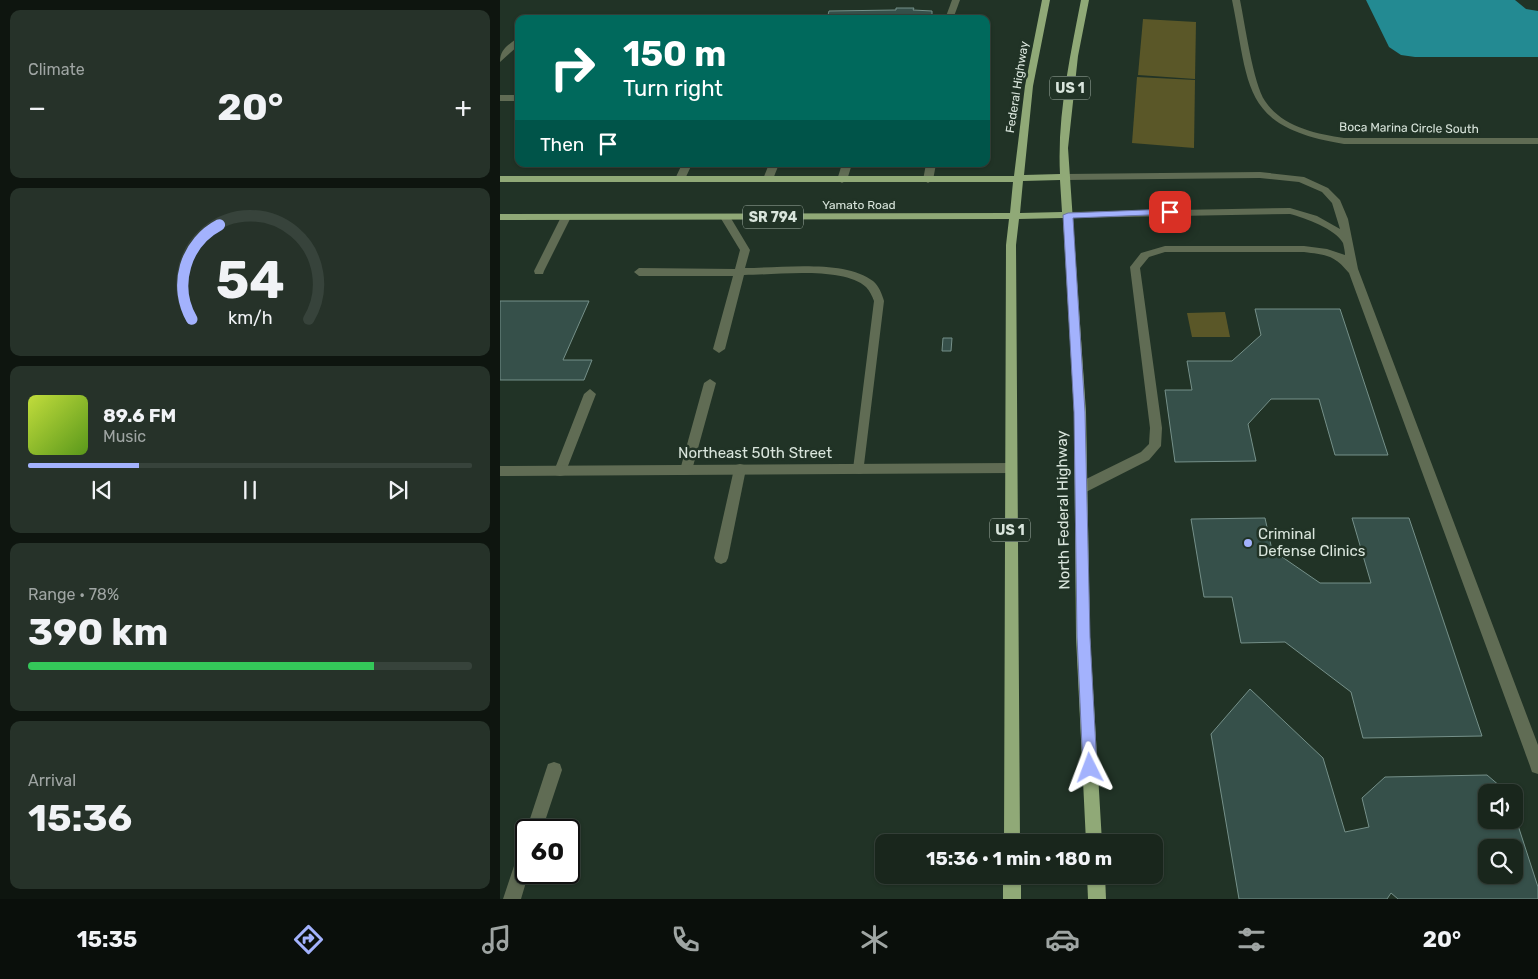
<!DOCTYPE html>
<html lang="en">
<head>
<meta charset="utf-8">
<style>
  :root { --surface:#19261c; --page:#263229; --text:#f1f3f6; --muted:#9fa5a3; --line:#37433b; --accent:#a3b2fd }
  body { margin:0; font-family:Rubik,sans-serif; background:var(--page); color:var(--text); height:100vh; display:flex; flex-direction:column; font-size:19px; white-space:nowrap }
  * { box-sizing:border-box; margin:0 }
  p { font-size:16px; color:var(--muted) }
  .icon { flex:none; width:28px; height:28px; fill:none; stroke:currentColor; stroke-width:2; stroke-linecap:round; stroke-linejoin:round }
  .map { position:relative; flex:1; overflow:hidden }
  .sheet { display:flex; flex-direction:column; gap:10px; padding:10px; background:#0e150f; width:500px }
  .sheet>* { flex:none }
  .top-card { position:absolute; left:15px; top:15px; width:475px; height:152px; border-radius:10px; box-shadow:0 1px 4px #0004,0 0 0 1px var(--line); background:#00695c; color:#fff; overflow:hidden }
  .tools { position:absolute; left:978px; top:784px; display:grid; gap:10px }
  .tools a { display:grid; place-items:center; width:45px; height:45px; border-radius:10px; background:var(--surface); box-shadow:0 1px 4px #0004,0 0 0 1px var(--line); font-size:25px }
  .speed { position:absolute; left:15px; top:819px; display:flex; gap:10px; font-size:25px; font-weight:700; text-align:center }
  .speed>* { display:grid; place-content:center; width:65px; height:65px; border-radius:50%; background:var(--surface); box-shadow:0 1px 4px #0004,0 0 0 1px var(--line); line-height:1 }
  .speed .limit { border:2px solid #111; border-radius:8px; background:#fff; color:#111 }
  .pin { position:absolute; display:grid; place-items:center; width:42px; height:42px; color:#fff; margin:-21px; border-radius:10px; box-shadow:0 2px 8px #0006 }
  .me { position:absolute; width:55px; margin:-28px; rotate:357deg; stroke-linejoin:round; filter:drop-shadow(0 0 4px #0008) }
  .turn { display:flex; align-items:center; gap:18px; height:105px; padding:0 25px; font-size:22px }
  .turn .icon { width:65px; height:65px; stroke-width:2.5 }
  .turn b { display:block; font-size:35px; line-height:42px }
  .then { display:flex; align-items:center; height:48px; padding:0 25px; background:#0003; gap:10px; font-size:19px }
  .big { font-size:38px; font-weight:700; line-height:1.1 }
  .sheet .card { flex:1; display:flex; flex-direction:column; justify-content:center; gap:8px; min-width:0; padding:0 18px; border-radius:10px; background:var(--page) }
  .sheet .dial { align-items:center; gap:0 }
  .dial svg { height:130px; overflow:visible; fill:none; stroke:var(--line); stroke-width:7; stroke-linecap:round; text-anchor:middle }
  .dial text { fill:var(--text); stroke:none }
  .song { display:flex; align-items:center; gap:15px }
  .cover { width:60px; height:60px; border-radius:8px; background:linear-gradient(135deg,hsl(70 70% 55%),hsl(90 70% 35%)) }
  .played { height:5px; border-radius:2px; background:linear-gradient(90deg,var(--accent) 25%,var(--line) 25%) }
  .keys { display:flex; justify-content:space-around; direction:ltr }
  .heat { display:flex; justify-content:space-between; align-items:center; font-size:28px; direction:ltr }
  .charge { height:8px; border-radius:4px; background:linear-gradient(90deg,#34c759 78%,var(--line) 0) }
  .trip { position:absolute; left:375px; top:834px; width:288px; height:50px; border-radius:10px; background:var(--surface); box-shadow:0 1px 4px #0004,0 0 0 1px var(--line); font-weight:700; line-height:50px; text-align:center }
  .menu { display:flex; height:80px; justify-content:space-around; align-items:center; background:#0a0f0b; color:var(--muted) }
  .menu .icon { width:35px; height:35px }
  .menu .selected { color:var(--accent) }
  .menu b { font-size:22px; color:var(--text) }
  main { display:flex; flex:1; min-height:0 }
  .map>svg:first-child { display:block }
  .green { fill:#5a5728 }
  .water { fill:#238a92 }
  .building { fill:#36504a; stroke:#759089; fill-rule:evenodd }
  .lines { fill:none; stroke-linecap:round; stroke-linejoin:round }
  .service { fill:#606c54; fill-rule:evenodd }
  .minor { fill:#606c54; fill-rule:evenodd }
  .primary { fill:#90a977; fill-rule:evenodd }
  .route { fill:#a3b2fd; stroke:#6a74a4 }
  .poi-dot { fill:#a3b2fd; stroke:#213326; stroke-width:2 }
  .labels { text-anchor:middle; dominant-baseline:central; stroke-width:5; stroke-linejoin:round; paint-order:stroke }
  .far-street-label { font-size:12px; fill:#d9e5dc; stroke:#213326 }
  .shield { fill:#213326; stroke:#a2b0a5; stroke-width:1 }
  .shield-label { font-size:14px; font-weight:bold; fill:#d9e5dc }
  .street-label { font-size:15px; fill:#d9e5dc; stroke:#213326 }
  .poi-label { font-size:15px; fill:#d9e5dc; stroke:#213326; text-anchor:start }
</style>
</head>
<body>
<main>
<section class="sheet">
<div class="card"><p>Climate</p>
<div class="heat"><a>−</a><b class="big">20°</b><a>+</a></div>
</div>
<div class="card dial"><svg viewBox="0 0 100 80">
<path d="M14 69A42 42 0 1 1 86 69"/>
<path d="M14 69A42 42 0 0 1 31 11" stroke="#a3b2fd"/>
<text x="50" y="56" font-size="32" font-weight="700">54</text>
<text x="50" y="72" font-size="11">km/h</text>
</svg></div>
<div class="card">
<div class="song"><i class="cover"></i><div><b>89.6 FM</b><p>Music</p></div></div>
<div class="played"></div>
<div class="keys"><svg class="icon" aria-label="previous" viewBox="0 0 24 24"><path d="M18 5L8 12l10 7zM5 5v14"/></svg><svg class="icon" aria-label="pause" viewBox="0 0 24 24"><path d="M8 5v14M16 5v14"/></svg><svg class="icon" aria-label="next" viewBox="0 0 24 24"><path d="M6 5l10 7-10 7zM19 5v14"/></svg></div>
</div>
<div class="card"><p>Range · 78%</p><b class="big">390 km</b><div class="charge"></div></div>
<div class="card"><p>Arrival</p><b class="big">15:36</b></div>
</section>
<div class="map">
<svg width="1038" height="899" viewBox="0 0 1038 899">
  <rect width="100%" height="100%" fill="#213326"/>
  <g class="green">
    <path d="M643 19 696 22 695 79 638 75Z"/>
    <path d="M637 77 695 80 694 148 632 143Z"/>
    <path d="M725 312 730 337H692L687 313Z"/>
  </g>
  <path class="water" d="M866 0H1015L1026 9 1038 11V57H915L901 55 889 47Z"/>
  <g class="building">
    <path d="M396 8H414L413 10 432 11V19H327L329 11 396 10Z"/>
    <path d="M0 301H89L63 360H92L84 380H0Z"/>
    <path d="M755 309H840L888 455H835L819 399H771L748 424 756 461 675 462 665 390H692L687 361H732L761 335Z"/>
    <path d="M443 338H452L451 351H442Z"/>
    <path d="M765 518 772 550 820 583H871L852 518H909L982 736 863 738 851 692 785 642 741 643 732 597H704L691 519Z"/>
    <path d="M750 689 823 758 845 832 869 827 862 798 885 777 987 775 1007 792H986V820H1014V813L1038 887V899H898L891 893 887 899H739L711 734ZM986 848H1014V875H986Z"/>
  </g>
  <g class="lines">
    <g class="service">
      <path d="M452 0H460L453 19H445Z"/>
      <path d="M16 39H19V45L0 62C0 50 7 46 16 39Z"/>
      <rect x="0" y="95" width="19" height="6"/>
      <path d="M182 164H192L185 179 180 182 175 179Z"/>
      <path d="M269 164H279L273 179 268 182 263 179Z"/>
      <path d="M342 164H352L347 180 342 183 337 180Z"/>
      <path d="M426 164H436L433 180 428 183 423 180Z"/>
      <path d="M760 172 804 177 828 188 840 200 848 219 858 269 1038 745V774L1032 772 1030 766 849 273C834 255 827 255 804 252H665L649 257 640 268 662 428 661 446 649 460 586 492 581 493 576 492 575 488 576 484 641 452 649 444 650 428 630 267 641 253 665 246H804L827 249 845 255C845 252 844 247 843 243 836 229 805 218 790 214L568 218 563 215 568 212 790 208 817 216 840 229 832 203 822 192 799 182 760 178 565 180 560 177 565 174Z"/>
      <path d="M66 214 71 217 44 271 43 274H35L34 271 61 217Z"/>
      <path d="M225 214 229 215 250 250 245 268C279 268 345 259 373 281 379 286 382 294 384 301L363 473 359 474 355 473 353 469 374 301C372 296 370 291 366 287 343 266 274 275 244 275L225 349 219 353 213 349 233 276H139L134 272 139 268 235 269 240 250 220 217Z"/>
      <path d="M210 379 216 383 192 470 190 474 186 475 182 474 180 470 204 383Z"/>
      <path d="M90 389 96 394 66 471 65 475 60 476 55 475 54 471 84 394Z"/>
      <path d="M240 464 244 465 246 469 228 558 226 562 221 564 216 562 214 558 234 469 236 465Z"/>
      <path d="M54 762 60 764 62 770 42 830 26 831 46 770 48 764Z"/>
      <path d="M26 846V872H29L21 899H3L20 848Z"/>
    </g>
    <g class="minor">
      <path d="M732 0H740C745 24 753 83 765 101 782 127 816 134 844 138H1038V144H844C741 127 750 88 732 0Z"/>
      <path d="M510 463 514 464 516 468 514 472 510 473 0 476V466Z"/>
    </g>
    <g class="primary">
      <path d="M542 0H550L533 86 524 175 560 174C557 116 570 57 581 0H589L578 56 568 148 586 412 590 637 602 842H586L576 637 574 412 563 218 519 219 516 245 520 842H504L506 245 509 219 0 220V214L510 213 513 182H0V176H514L525 86ZM560 180 562 212 520 213 523 181Z"/>
      <rect x="503" y="875" width="18" height="24"/>
      <path d="M587 875H605L606 899H588Z"/>
    </g>
  </g>
  <path class="route" d="M670 209 675 212 673 214 573 218 585 412 590 637 597 768 595 773 590 775 585 773 583 768 577 637 574 412 563 215 568 213Z"/>
  <circle class="poi-dot" cx="748" cy="543" r="5"/>
  <g class="labels">
    <g class="far-street-label">
      <text transform="translate(517 87) rotate(-81)">Federal Highway</text>
      <text transform="translate(909 128) rotate(1)">Boca Marina Circle South</text>
      <text x="359" y="205">Yamato Road</text>
    </g>
    <g class="shield">
      <rect x="550" y="76.5" width="40" height="23" rx="4"/>
      <rect x="243" y="205.5" width="60" height="23" rx="4"/>
      <rect x="490" y="518.5" width="40" height="23" rx="4"/>
    </g>
    <g class="shield-label">
      <text x="570" y="88">US 1</text>
      <text x="273" y="217">SR 794</text>
      <text x="510" y="530">US 1</text>
    </g>
    <g class="street-label">
      <text x="255" y="453">Northeast 50th Street</text>
      <text transform="translate(563 510) rotate(-91)">North Federal Highway</text>
    </g>
    <g class="poi-label">
      <text x="758" y="534">Criminal<tspan x="758" dy="17">Defense Clinics</tspan></text>
    </g>
  </g>
</svg>
<div class="tools">
<a><svg class="icon" aria-label="sound" viewBox="0 0 24 24"><path d="M4 9h4l5-4v14l-5-4H4zM17 9q2 3 0 6"/></svg></a>
<a><svg class="icon" aria-label="search" viewBox="0 0 24 24"><circle cx="10" cy="10" r="6"/><path d="M15 15l6 6"/></svg></a>
</div>
<div class="speed"><div class="limit">60</div></div>
<div class="pin" style="left:670px;top:212px;background:#d93025"><svg class="icon" aria-label="arrive" viewBox="0 0 24 24"><path d="M6 21V4h12l-3 4 3 4H6"/></svg></div>
<svg class="me" style="left:590px;top:768px" viewBox="-20 -20 40 40"><path d="M0-17L14 15 0 8-14 15z" fill="#a3b2fd" stroke="#fff" stroke-width="4"/></svg>
<div class="trip">15:36 · 1 min · 180 m</div>
<div class="top-card">
<div class="turn"><svg class="icon" aria-label="right" viewBox="0 0 24 24"><path d="M7 20v-9h11M14 6l5 5-5 5"/></svg><div><b>150 m</b>Turn right</div></div>
<div class="then">Then<svg class="icon" aria-label="arrive" viewBox="0 0 24 24"><path d="M6 21V4h12l-3 4 3 4H6"/></svg></div>
</div>
</div>
</main>
<nav class="menu">
<b>15:35</b>
<svg class="icon selected" aria-label="directions" viewBox="0 0 24 24"><path d="M12 3l9 9-9 9-9-9zM9 14v-3h6M13 9l2 2-2 2"/></svg>
<svg class="icon" aria-label="music" viewBox="0 0 24 24"><path d="M9 18V5l10-2v13"/><circle cx="6" cy="18" r="3"/><circle cx="16" cy="16" r="3"/></svg>
<svg class="icon" aria-label="phone" viewBox="0 0 24 24"><path d="M5 4h4l2 5-3 2q2 4 5 5l2-3 5 2v4C11 20 4 13 5 4z"/></svg>
<svg class="icon" aria-label="climate" viewBox="0 0 24 24"><path d="M12 3v18M4 7l16 10M4 17L20 7"/></svg>
<svg class="icon" aria-label="car" viewBox="0 0 24 24"><path d="M5 17H2v-5l4-1 3-4h7l3 4 3 1v5h-3M9 17h6M6 11h13"/><circle cx="7" cy="17" r="2"/><circle cx="17" cy="17" r="2"/></svg>
<svg class="icon" aria-label="filters" viewBox="0 0 24 24"><path d="M4 7h16M4 17h16"/><circle cx="9" cy="7" r="2"/><circle cx="15" cy="17" r="2"/></svg>
<b>20°</b>
</nav>
</body>
</html>
